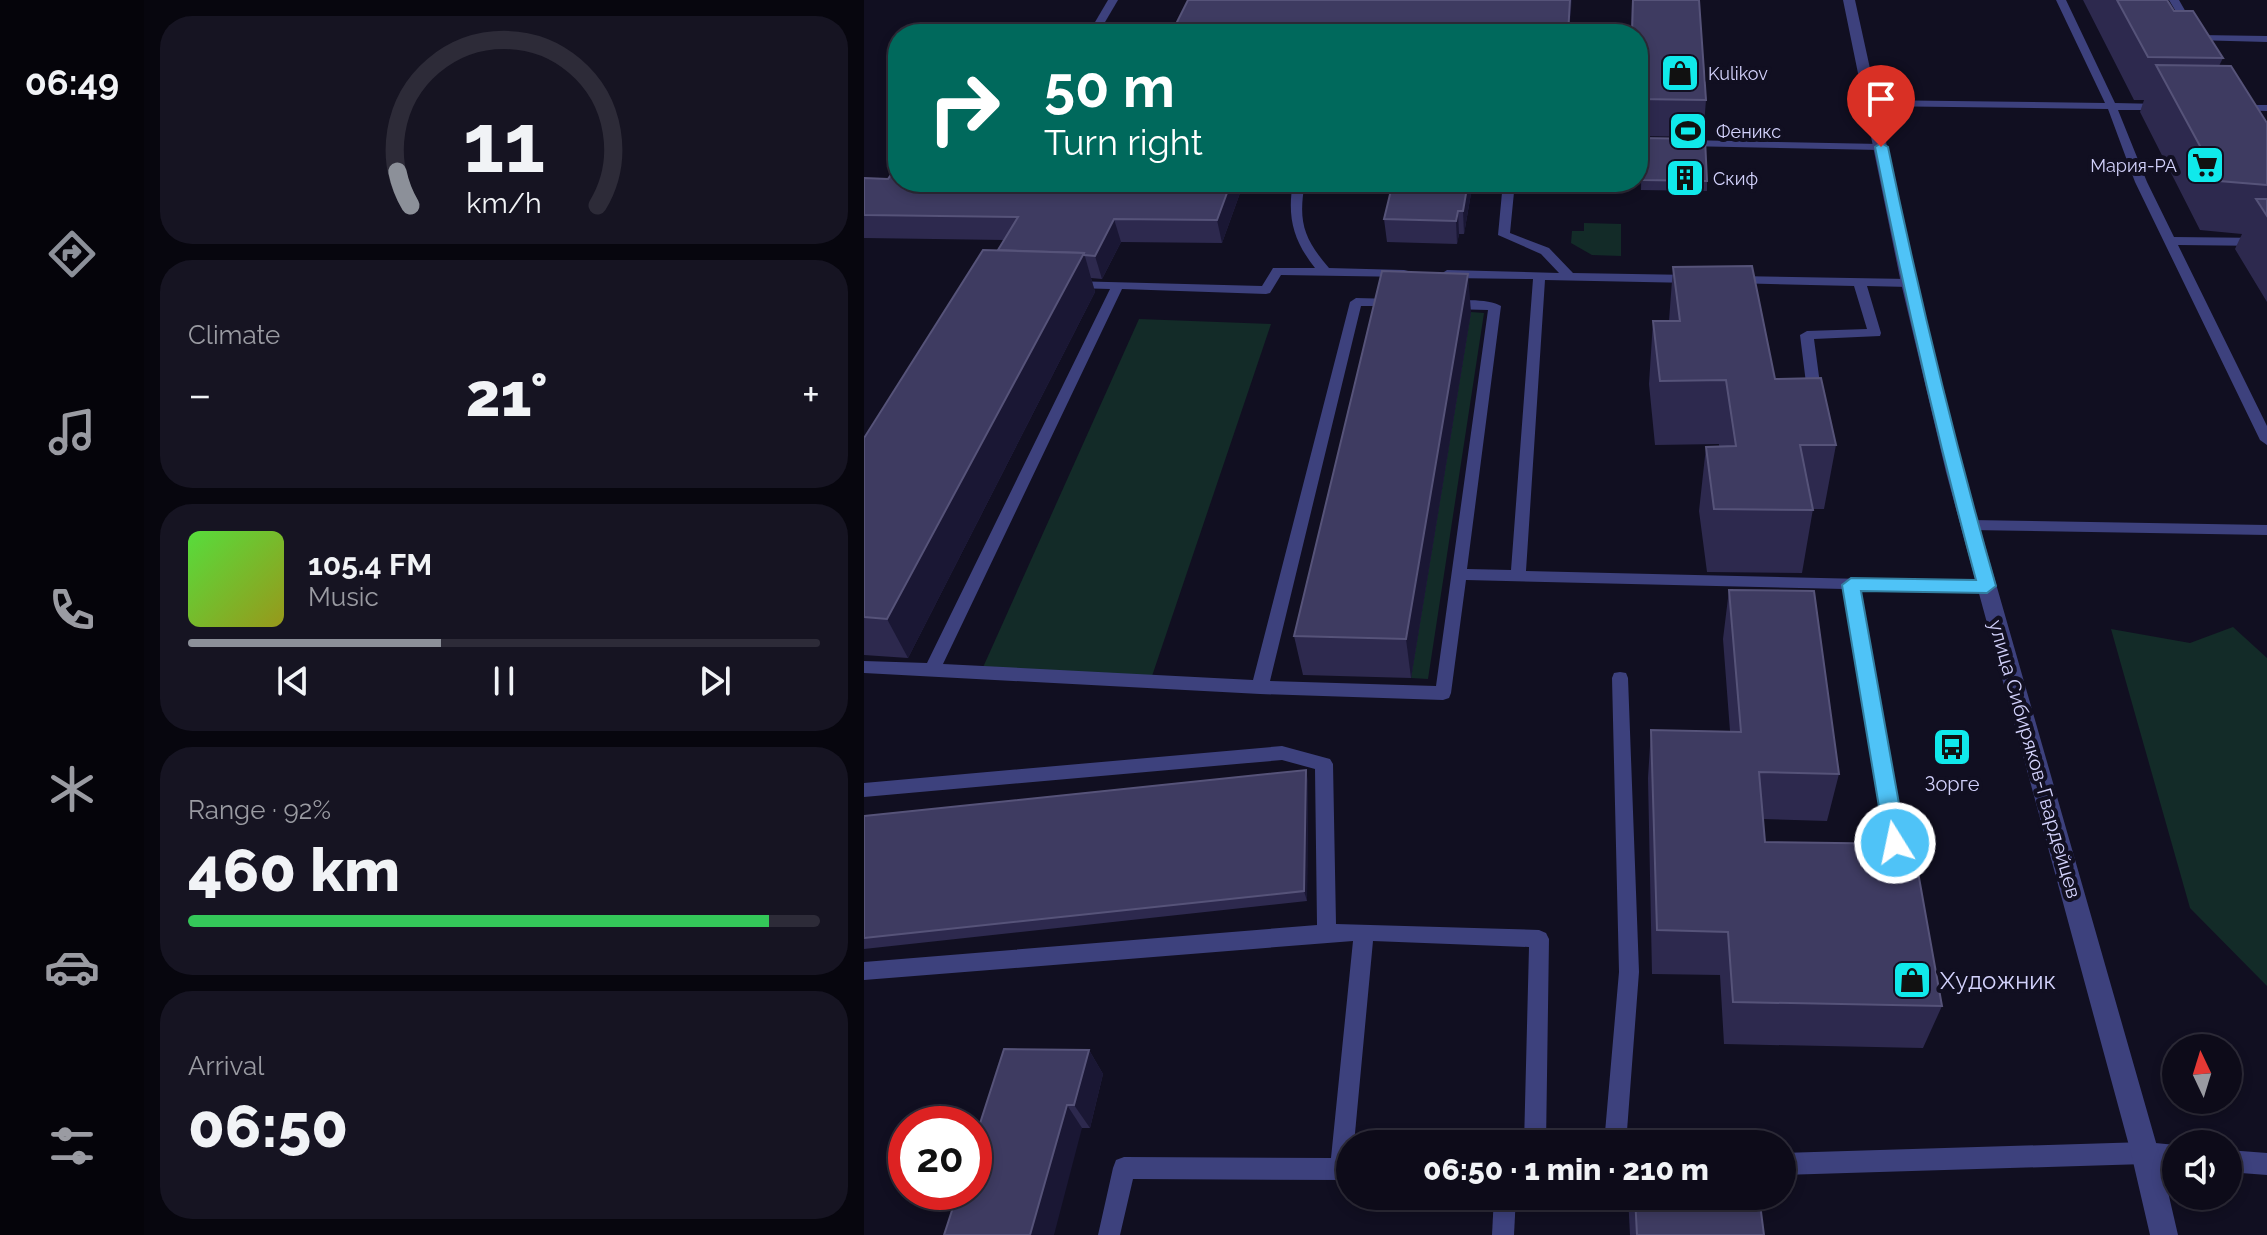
<!DOCTYPE html>
<html lang="en">
<head>
<meta charset="utf-8">
<style>
  :root { --surface:#0d0b19; --page:#161422; --text:#f1f3f6; --muted:#9a9ba2; --line:#2d2b38; --accent:#8c9099 }
  body { margin:0; font-family:Raleway,sans-serif; background:var(--page); color:var(--text); height:100vh; display:flex; flex-direction:column; font-size:30px; white-space:nowrap }
  * { box-sizing:border-box; margin:0 }
  p { font-size:26px; color:var(--muted) }
  .icon { flex:none; width:44px; height:44px; fill:none; stroke:currentColor; stroke-width:2; stroke-linecap:round; stroke-linejoin:round }
  .map { position:relative; flex:1; overflow:hidden }
  .details { display:flex; flex-direction:column; gap:16px; padding:16px; background:#07060e; width:720px }
  .details>* { flex:none }
  .banner { position:absolute; left:24px; top:24px; width:760px; height:168px; border-radius:32px; box-shadow:0 4px 12px #0003,0 0 0 2px var(--line); background:#00695c; color:#fff; overflow:hidden }
  .needle { width:52px; rotate:356deg }
  .buttons { position:absolute; left:1298px; top:1034px; display:grid; gap:16px }
  .buttons a { display:grid; place-items:center; width:80px; height:80px; border-radius:50%; background:var(--surface); box-shadow:0 4px 12px #0003,0 0 0 2px var(--line); font-size:40px }
  .speed { position:absolute; left:24px; top:1106px; display:flex; gap:16px; font-size:40px; font-weight:700; text-align:center }
  .speed>* { display:grid; place-content:center; width:104px; height:104px; border-radius:50%; background:var(--surface); box-shadow:0 4px 12px #0003,0 0 0 2px var(--line); line-height:1 }
  .speed .limit { border:12px solid #d22; background:#fff; color:#111 }
  .pin { position:absolute; display:grid; place-items:center; width:68px; height:68px; color:#fff; margin:-82px -34px; border-radius:50% 50% 50% 0; rotate:-45deg; box-shadow:0 0 8px #0007 }
  .pin .icon { rotate:45deg }
  .me { position:absolute; width:88px; margin:-44px; rotate:350deg; stroke-linejoin:round; filter:drop-shadow(0 0 6px #0008) }
  .turn { display:flex; align-items:center; gap:28px; height:168px; padding:0 24px; font-size:36px }
  .turn .icon { width:104px; height:104px; stroke-width:2.5 }
  .turn b { display:block; font-size:56px; line-height:68px }
  .big { font-size:60px; font-weight:800; line-height:1.1 }
  .details .widget { flex:1; display:flex; flex-direction:column; justify-content:center; gap:12px; min-width:0; padding:0 28px; border-radius:32px; background:var(--page) }
  .details .dial { align-items:center; gap:0 }
  .dial svg { height:208px; overflow:visible; fill:none; stroke:var(--line); stroke-width:7; stroke-linecap:round; text-anchor:middle }
  .dial text { fill:var(--text); stroke:none }
  .song { display:flex; align-items:center; gap:24px }
  .cover { width:96px; height:96px; border-radius:12px; background:linear-gradient(135deg,hsl(110 70% 55%),hsl(60 70% 35%)) }
  .played { height:8px; border-radius:4px; background:linear-gradient(90deg,var(--accent) 40%,var(--line) 40%) }
  .keys { display:flex; justify-content:space-around; direction:ltr }
  .heat { display:flex; justify-content:space-between; align-items:center; font-size:44px; direction:ltr }
  .charge { height:12px; border-radius:6px; background:linear-gradient(90deg,#34c759 92%,var(--line) 0) }
  .trip { position:absolute; left:472px; top:1130px; width:460px; height:80px; border-radius:40px; background:var(--surface); box-shadow:0 4px 12px #0003,0 0 0 2px var(--line); font-weight:800; line-height:80px; text-align:center }
  main { display:flex; flex:1; min-height:0 }
  .tabs { display:flex; flex-direction:column; width:144px; justify-content:space-around; align-items:center; background:#05040a; color:var(--muted) }
  .tabs .icon { width:56px; height:56px }
  .tabs .on { color:var(--accent) }
  .tabs b { font-size:36px; color:var(--text) }
  .map>svg:first-child { display:block }
  .green { fill:#132b28 }
  .lines { fill:none; stroke-linecap:round; stroke-linejoin:round }
  .service { fill:#3d417d; fill-rule:evenodd }
  .minor { fill:#3d417d; fill-rule:evenodd }
  .wall { fill:#2d294e }
  .shaded-wall { fill:#1a1734 }
  .building { fill:#3e3b61; stroke:#565379; stroke-width:2 }
  .route { fill:#4fc3f7; stroke:#337fa1; stroke-width:2 }
  .labels { text-anchor:middle; dominant-baseline:central; stroke-width:8; stroke-linejoin:round; paint-order:stroke }
  .far-poi-label { font-size:18px; fill:#d3d2fc; stroke:#110f21; text-anchor:start }
  .street-label { font-size:20px; fill:#d3d2fc; stroke:#110f21 }
  .poi-label { font-size:20px; fill:#d3d2fc; stroke:#110f21 }
  .near-poi-label { font-size:24px; fill:#d3d2fc; stroke:#110f21; text-anchor:start }
</style>
</head>
<body>
<main>
<nav class="tabs">
<b>06:49</b>
<svg class="icon on" aria-label="directions" viewBox="0 0 24 24"><path d="M12 3l9 9-9 9-9-9zM9 14v-3h6M13 9l2 2-2 2"/></svg>
<svg class="icon" aria-label="music" viewBox="0 0 24 24"><path d="M9 18V5l10-2v13"/><circle cx="6" cy="18" r="3"/><circle cx="16" cy="16" r="3"/></svg>
<svg class="icon" aria-label="phone" viewBox="0 0 24 24"><path d="M5 4h4l2 5-3 2q2 4 5 5l2-3 5 2v4C11 20 4 13 5 4z"/></svg>
<svg class="icon" aria-label="climate" viewBox="0 0 24 24"><path d="M12 3v18M4 7l16 10M4 17L20 7"/></svg>
<svg class="icon" aria-label="car" viewBox="0 0 24 24"><path d="M5 17H2v-5l4-1 3-4h7l3 4 3 1v5h-3M9 17h6M6 11h13"/><circle cx="7" cy="17" r="2"/><circle cx="17" cy="17" r="2"/></svg>
<svg class="icon" aria-label="filters" viewBox="0 0 24 24"><path d="M4 7h16M4 17h16"/><circle cx="9" cy="7" r="2"/><circle cx="15" cy="17" r="2"/></svg>
</nav>
<section class="details">
<div class="widget dial"><svg viewBox="0 0 100 80">
<path d="M14 69A42 42 0 1 1 86 69"/>
<path d="M14 69A42 42 0 0 1 9 56" stroke="#8c9099"/>
<text x="50" y="56" font-size="32" font-weight="700">11</text>
<text x="50" y="72" font-size="11">km/h</text>
</svg></div>
<div class="widget"><p>Climate</p>
<div class="heat"><a>−</a><b class="big">21°</b><a>+</a></div>
</div>
<div class="widget">
<div class="song"><i class="cover"></i><div><b>105.4 FM</b><p>Music</p></div></div>
<div class="played"></div>
<div class="keys"><svg class="icon" aria-label="previous" viewBox="0 0 24 24"><path d="M18 5L8 12l10 7zM5 5v14"/></svg><svg class="icon" aria-label="pause" viewBox="0 0 24 24"><path d="M8 5v14M16 5v14"/></svg><svg class="icon" aria-label="next" viewBox="0 0 24 24"><path d="M6 5l10 7-10 7zM19 5v14"/></svg></div>
</div>
<div class="widget"><p>Range · 92%</p><b class="big">460 km</b><div class="charge"></div></div>
<div class="widget"><p>Arrival</p><b class="big">06:50</b></div>
</section>
<div class="map">
<svg width="1403" height="1235" viewBox="0 0 1403 1235">
  <rect width="100%" height="100%" fill="#110f21"/>
  <g class="green">
    <path d="M720 223 757 224V256L728 255 707 243 708 231H720Z"/>
    <path d="M607 312 620 313 564 679 547 678Z"/>
    <path d="M275 319 407 324 286 682 116 674Z"/>
    <path d="M1369 627 1403 658V986L1326 908 1247 629 1326 643Z"/>
  </g>
  <g class="lines">
    <g class="service">
      <path d="M244 0H254L234 34H224Z"/>
      <path d="M1192 0H1202L1251 103 1296 104 1301 107 1296 110H1254L1283 182 1310 237 1403 238V246L1314 245 1403 426V445L1396 440 1271 182 1244 109 1006 106 1001 103 1006 100 1241 103Z"/>
      <path d="M1305 0H1315L1335 35 1403 36V42L1329 40Z"/>
      <path d="M1372 105H1403V111L1368 110V106Z"/>
      <path d="M774 139 1017 144 1023 147 1017 150 774 145Z"/>
      <path d="M429 182H441C434 221 439 238 465 268L540 270 544 271V277L417 275 406 293 402 294 258 289 79 664 389 680 486 302 492 298 531 299 535 300V306H497L406 681 572 686 624 310 587 309 581 305C592 298 626 299 637 306L603 569 647 570 669 279 583 278 577 274 583 270 695 273 677 254 634 235 639 182H651L646 233 685 248 709 273 828 275 834 279 828 283 681 280 662 571 1129 582 1131 586 1129 590 1123 592 996 589 1040 843 1037 849 1031 851 1025 849 1022 843 980 589 602 580 587 693 585 698 579 700 396 694 0 673V661L63 663 246 289 210 288 206 287V281L398 286 409 268H451C429 240 423 217 429 182Z"/>
      <path d="M871 276 1045 279 1051 283 1045 287 1003 286 1017 333 1016 336 950 339 958 399 951 403 944 399 936 335 943 331 1003 329 990 286 867 283 865 280Z"/>
      <path d="M1106 520 1403 525V535L1106 530 1098 525Z"/>
      <path d="M756 672 762 673 764 678 775 972 762 1144H740L755 972 748 678 750 673Z"/>
      <path d="M418 746 466 759 469 764 472 924 675 930 682 933 685 939 682 1144H660L665 947 509 941 490 1144H486V1180L269 1179 256 1235H234L249 1168 252 1160 260 1157 467 1158 489 941 0 980V962L453 925 451 769 418 760 0 797V783Z"/>
      <path d="M1281 1142 1312 1145V1167L1281 1164 918 1175V1153Z"/>
      <path d="M1364 1150 1403 1153V1175L1364 1172Z"/>
      <path d="M630 1196H652L650 1235H628Z"/>
    </g>
    <path class="minor" d="M979 0H991L1053 283 1100 472 1295 1153 1314 1235H1286L1267 1153 1082 472 1037 283Z"/>
  </g>
  <g class="wall">
    <path d="M768 0H835L842 100 839 137 774 136V34H767Z"/>
    <path d="M1219 0H1303L1310 11 1359 58 1355 66 1403 123V302L1371 249 1378 234 1336 230 1276 112 1280 100H1270Z"/>
    <path d="M778 138 843 181V191L777 190Z"/>
    <path d="M0 178 34 182H380L358 243 257 242 238 279 227 278 231 292 44 658 0 655V438L140 240 0 238Z"/>
    <path d="M529 182H609L600 234H595L593 244 523 242 520 219Z"/>
    <path d="M809 267 972 445 960 509H949L938 573 843 572 835 511 842 447H855V444L791 445 785 384 789 321H805Z"/>
    <path d="M607 312 547 678 439 675 430 636Z"/>
    <path d="M865 590 975 774 963 821 899 819 901 842 1078 1006 1059 1048 860 1044 856 975 788 974 784 778 787 730 866 731 859 639Z"/>
    <path d="M444 780 443 901 0 949V816Z"/>
    <path d="M225 1050 239 1074 226 1128H218L80 1235Z"/>
    <path d="M764 1196H895L900 1235H766Z"/>
  </g>
  <g class="shaded-wall">
    <path d="M706 0H708L705 34H704Z"/>
    <path d="M367 182H380L358 243 353 220Z"/>
    <path d="M604 182H609L600 234 599 211Z"/>
    <path d="M594 211 595 234 593 244 592 221Z"/>
    <path d="M250 219 257 242 238 279 231 256Z"/>
    <path d="M220 253 231 292 44 658 23 619Z"/>
    <path d="M604 274 607 312 547 678 542 639Z"/>
    <path d="M442 770 444 780 443 901 440 891Z"/>
    <path d="M225 1050 239 1074 226 1128 210 1105Z"/>
    <path d="M203 1105 218 1128 190 1235H166Z"/>
  </g>
  <g class="building">
    <path d="M324 0H706L704 34H307Z"/>
    <path d="M769 0H835L842 100 774 99V34H768Z"/>
    <path d="M1253 0H1303L1310 11H1329L1359 58 1284 57Z"/>
    <path d="M102 33 174 34H101Z"/>
    <path d="M1292 65 1367 66 1403 123V185L1355 181Z"/>
    <path d="M778 138 841 139 843 181 778 180Z"/>
    <path d="M34 164V182H367L353 220 250 219 231 256 220 255V253L134 250 154 217 0 215V178L24 179Z"/>
    <path d="M529 182H604L599 211H594L592 221 520 219Z"/>
    <path d="M1392 199H1403V216Z"/>
    <path d="M119 250 220 253 23 619 0 617V438Z"/>
    <path d="M888 266 911 379 957 378 972 445H936L949 510 850 509 842 447 872 446 862 380 796 381 789 321H816L809 267Z"/>
    <path d="M518 271 604 274 542 639 430 636Z"/>
    <path d="M865 590 950 591 975 774 895 772 901 842 1049 844 1078 1006 869 1002 864 932 793 930 787 730 877 732Z"/>
    <path d="M442 770 440 891 0 938V816Z"/>
    <path d="M140 1049 225 1050 210 1105H203L166 1235H80L94 1192H110V1142Z"/>
    <path d="M888 1135 889 1144H769L768 1137Z"/>
    <path d="M771 1196H895L900 1235H773Z"/>
  </g>
  <path class="route" d="M1017 143 1024 147C1055 295 1090 441 1132 586L1123 593 997 591 1042 843 1039 849 1031 852 1024 849 1021 843 978 585 987 578 1112 580C1073 437 1040 293 1011 147Z"/>
  <defs>
    <g id="shop-square" transform="scale(2)"><rect x="-9" y="-9" width="18" height="18" rx="4" fill="#10e9eb" stroke="#110f21"/><path d="M-5-2.5h2.3a2.7 3.5 0 0 1 5.4 0H5L5.5 6h-11ZM-1.5-2.5h3a1.5 2.3 0 0 0-3 0Z" fill="#111"/></g>
    <g id="stadium-square" transform="scale(2)"><rect x="-9" y="-9" width="18" height="18" rx="4" fill="#10e9eb" stroke="#110f21"/><path d="M0-5a6.5 5 0 1 0 0 10a6.5 5 0 1 0 0-10ZM-3.5-1.8h7v3.6h-7Z" fill="#111"/></g>
    <g id="supermarket-square" transform="scale(2)"><rect x="-9" y="-9" width="18" height="18" rx="4" fill="#10e9eb" stroke="#110f21"/><path d="M-6-5.5h2.5l.6 2H6L4.5 2H-2.5L-4.4-4H-6ZM-1.5 3.2a1.3 1.3 0 1 0 .1 0ZM3 3.2a1.3 1.3 0 1 0 .1 0Z" fill="#111"/></g>
    <g id="building-square" transform="scale(2)"><rect x="-9" y="-9" width="18" height="18" rx="4" fill="#10e9eb" stroke="#110f21"/><path d="M-4-6H4V6H1V3H-1V6H-4ZM-2.5-4.3h1.7v1.8h-1.7ZM.8-4.3h1.7v1.8H.8ZM-2.5-1h1.7V.8h-1.7ZM.8-1h1.7V.8H.8Z" fill="#111"/></g>
    <g id="bus-square" transform="scale(2)"><rect x="-9" y="-9" width="18" height="18" rx="4" fill="#10e9eb" stroke="#110f21"/><path d="M-5-6H5V4H4V6H2V4H-2V6H-4V4H-5ZM-3.5-4V0h7V-4ZM-3.5 1.2v1.5H-2V1.2ZM2 1.2v1.5H3.5V1.2Z" fill="#111"/></g>
  </defs>
  <g fill-rule="evenodd">
    <use href="#shop-square" x="816" y="73"/>
    <use href="#stadium-square" x="824" y="131"/>
    <use href="#supermarket-square" x="1341" y="165"/>
    <use href="#building-square" x="821" y="178"/>
    <use href="#bus-square" x="1088" y="747"/>
    <use href="#shop-square" x="1048" y="980"/>
  </g>
  <g class="labels">
    <g class="far-poi-label">
      <text x="844" y="73">Kulikov</text>
      <text x="852" y="131">Феникс</text>
      <text x="1313" y="165" text-anchor="end">Мария-РА</text>
      <text x="849" y="178">Скиф</text>
    </g>
    <g class="street-label">
      <text transform="translate(1171 759) rotate(74)">улица Сибиряков-Гвардейцев</text>
    </g>
    <g class="poi-label">
      <text x="1088" y="784">Зорге</text>
    </g>
    <g class="near-poi-label">
      <text x="1076" y="980">Художник</text>
    </g>
  </g>
</svg>
<div class="buttons">
<a><svg class="needle" viewBox="-14 -14 28 28"><path d="M0-13l5 13h-10z" fill="#e53935"/><path d="M0 13l5-13h-10z" fill="#9a9ba2"/></svg></a>
<a><svg class="icon" aria-label="sound" viewBox="0 0 24 24"><path d="M4 9h4l5-4v14l-5-4H4zM17 9q2 3 0 6"/></svg></a>
</div>
<div class="speed"><div class="limit">20</div></div>
<div class="pin" style="left:1017px;top:147px;background:#d93025"><svg class="icon" aria-label="arrive" viewBox="0 0 24 24"><path d="M6 21V4h12l-3 4 3 4H6"/></svg></div>
<svg class="me" style="left:1031px;top:843px" viewBox="-20 -20 40 40"><circle r="17" fill="#4fc3f7" stroke="#fff" stroke-width="3"/><path d="M0-11L8 9 0 5-8 9z" fill="#fff"/></svg>
<div class="trip">06:50 · 1 min · 210 m</div>
<div class="banner">
<div class="turn"><svg class="icon" aria-label="right" viewBox="0 0 24 24"><path d="M7 20v-9h11M14 6l5 5-5 5"/></svg><div><b>50 m</b>Turn right</div></div>
</div>
</div>
</main>
</body>
</html>
